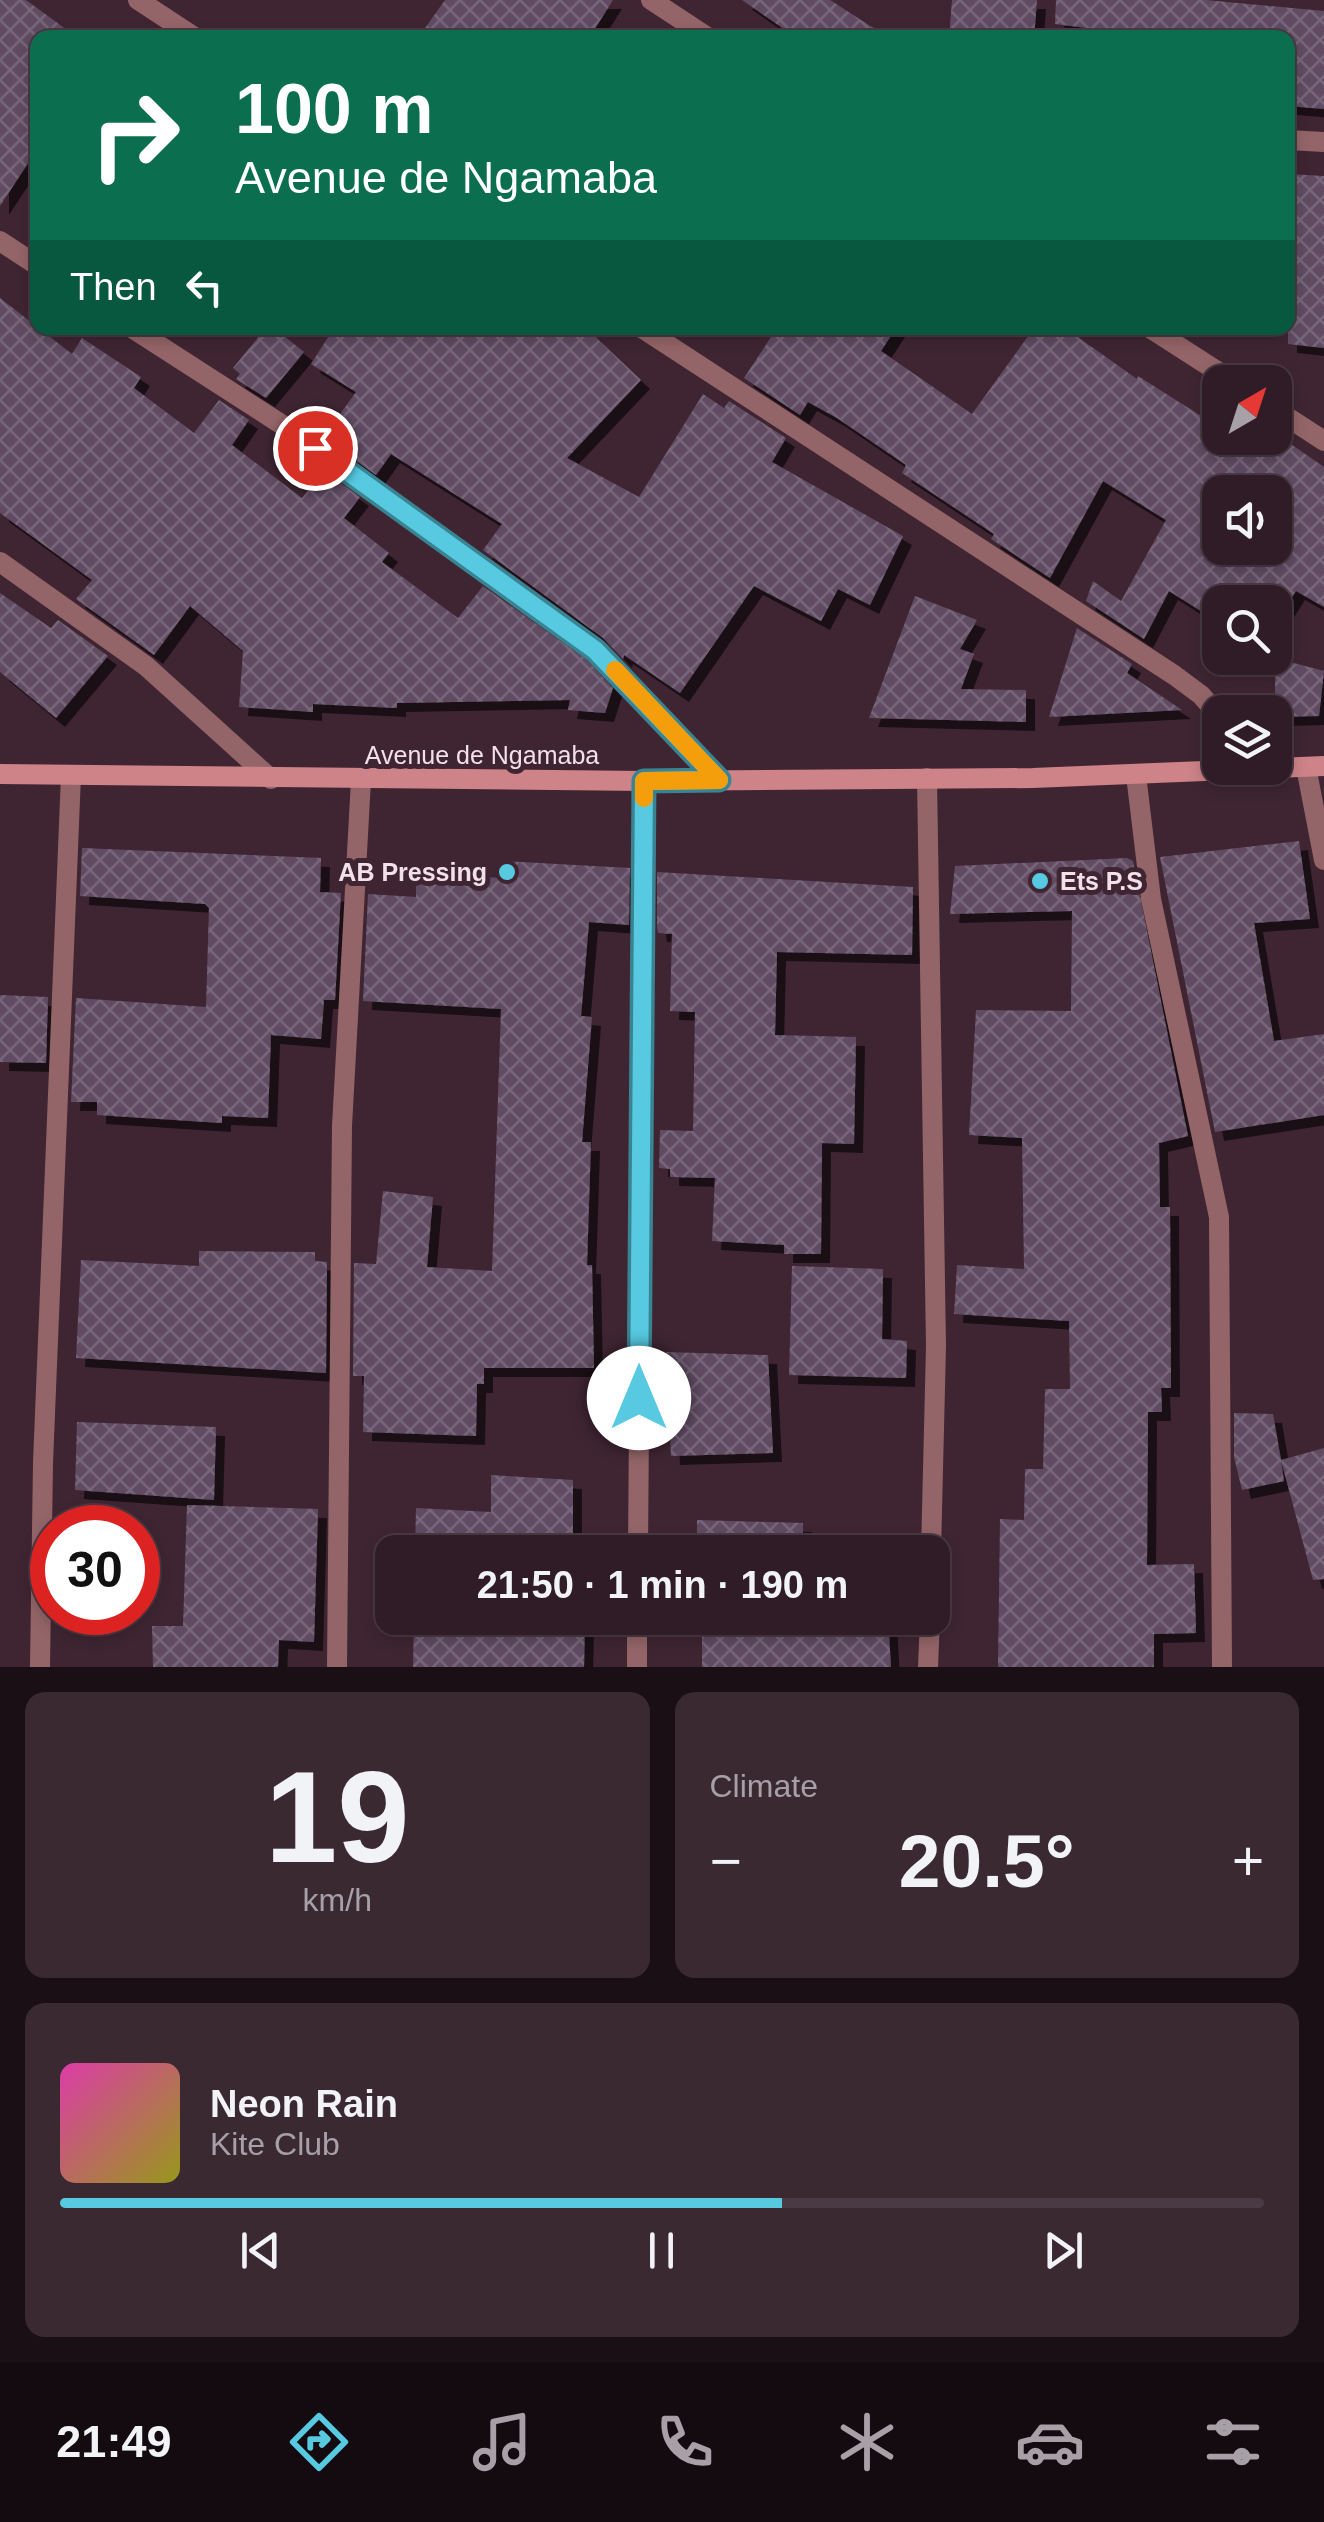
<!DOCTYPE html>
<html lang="en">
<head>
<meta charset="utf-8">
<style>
  :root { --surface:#2f1c26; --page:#3b2932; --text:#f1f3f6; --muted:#a7a1a7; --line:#4a3a43; --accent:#57c9e1 }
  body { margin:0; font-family:Arial,sans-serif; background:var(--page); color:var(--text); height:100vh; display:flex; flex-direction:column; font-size:38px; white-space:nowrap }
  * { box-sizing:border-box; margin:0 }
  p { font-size:32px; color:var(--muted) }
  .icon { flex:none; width:55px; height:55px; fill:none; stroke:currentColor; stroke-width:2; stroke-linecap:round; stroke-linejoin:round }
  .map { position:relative; height:1667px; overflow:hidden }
  .panel { display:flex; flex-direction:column; gap:25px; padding:25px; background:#1a0f15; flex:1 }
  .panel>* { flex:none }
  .guide { position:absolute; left:30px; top:30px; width:1265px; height:305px; border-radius:20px; box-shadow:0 5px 15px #0003,0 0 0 2px var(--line); background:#0b6e4f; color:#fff; overflow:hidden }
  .needle { width:65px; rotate:39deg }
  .controls { position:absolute; left:1202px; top:365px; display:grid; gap:20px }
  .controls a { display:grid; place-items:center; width:90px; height:90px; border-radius:20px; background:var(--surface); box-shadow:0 5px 15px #0003,0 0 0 2px var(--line); font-size:50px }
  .speed { position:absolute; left:30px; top:1505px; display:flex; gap:20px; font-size:50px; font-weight:700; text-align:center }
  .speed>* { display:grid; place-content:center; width:130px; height:130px; border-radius:50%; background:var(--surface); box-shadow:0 5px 15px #0003,0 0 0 2px var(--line); line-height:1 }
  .speed .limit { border:15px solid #d22; background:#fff; color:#111 }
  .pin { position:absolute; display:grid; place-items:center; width:85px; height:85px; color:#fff; margin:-42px; border:5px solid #fff; border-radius:50%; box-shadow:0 2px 10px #0007 }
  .me { position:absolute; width:110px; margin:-55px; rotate:0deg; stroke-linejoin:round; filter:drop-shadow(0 0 8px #0008) }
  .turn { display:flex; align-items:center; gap:35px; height:210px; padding:0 40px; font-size:45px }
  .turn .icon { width:130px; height:130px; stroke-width:2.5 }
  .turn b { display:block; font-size:70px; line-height:85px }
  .then { display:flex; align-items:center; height:95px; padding:0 40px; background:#0003; gap:20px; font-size:38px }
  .big { font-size:75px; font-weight:700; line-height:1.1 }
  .panel .widget { flex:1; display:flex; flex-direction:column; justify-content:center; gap:15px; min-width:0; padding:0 35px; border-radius:20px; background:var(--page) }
  .panel .dial { align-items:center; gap:0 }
  .dial b { font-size:130px; line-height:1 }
  .song { display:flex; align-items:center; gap:30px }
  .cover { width:120px; height:120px; border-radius:15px; background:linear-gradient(135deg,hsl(320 70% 55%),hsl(60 70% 35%)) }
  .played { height:10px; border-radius:5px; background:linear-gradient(90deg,var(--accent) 60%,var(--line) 60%) }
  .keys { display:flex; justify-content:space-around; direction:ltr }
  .heat { display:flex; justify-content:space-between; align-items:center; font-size:55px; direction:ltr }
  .panel .tiles { flex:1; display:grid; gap:25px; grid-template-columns:1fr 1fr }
  .widget:last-child { grid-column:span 2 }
  .trip { position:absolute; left:375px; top:1535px; width:575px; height:100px; border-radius:20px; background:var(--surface); box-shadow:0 5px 15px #0003,0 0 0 2px var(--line); font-weight:700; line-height:100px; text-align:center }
  .tabs { display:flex; height:160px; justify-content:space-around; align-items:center; background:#130b0f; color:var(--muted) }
  .tabs .icon { width:70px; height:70px }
  .tabs .selected { color:var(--accent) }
  .tabs b { font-size:45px; color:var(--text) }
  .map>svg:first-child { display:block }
  .building { fill:url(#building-cross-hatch); fill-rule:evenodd; filter:url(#shadow) }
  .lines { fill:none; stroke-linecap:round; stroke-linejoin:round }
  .street { stroke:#946568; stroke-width:20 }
  .secondary { stroke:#cd8388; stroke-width:20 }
  .route-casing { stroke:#398392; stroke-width:25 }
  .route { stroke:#57c9e1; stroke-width:18 }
  .slow { stroke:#f59e0b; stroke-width:18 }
  .poi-dot { fill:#57c9e1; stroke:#3f2532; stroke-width:4 }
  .labels { text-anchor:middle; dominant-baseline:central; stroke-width:10; stroke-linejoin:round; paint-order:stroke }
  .street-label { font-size:25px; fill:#f3e1e9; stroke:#3f2532 }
  .poi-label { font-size:25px; font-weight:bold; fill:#f3e1e9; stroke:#3f2532; text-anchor:end }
</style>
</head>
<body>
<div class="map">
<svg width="1324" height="1667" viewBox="0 0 1324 1667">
  <defs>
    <pattern id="building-cross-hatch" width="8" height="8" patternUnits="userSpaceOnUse" patternTransform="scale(2.5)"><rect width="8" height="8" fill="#604c63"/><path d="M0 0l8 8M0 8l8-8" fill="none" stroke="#776679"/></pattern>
    <filter id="shadow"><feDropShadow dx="9" dy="9" stdDeviation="0" flood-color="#0009"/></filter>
  </defs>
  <rect width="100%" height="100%" fill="#3f2532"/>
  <g class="building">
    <path d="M0 0H26L78 38H38V148L0 206Z"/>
    <path d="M445 0H613L589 38H418Z"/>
    <path d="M742 0H830L889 38H797Z"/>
    <path d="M952 0H1037L1034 38H949Z"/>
    <path d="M1056 0H1206L1324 11V109L1288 106V38H1167L1055 24Z"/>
    <path d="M1288 174 1324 176V348L1288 344Z"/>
    <path d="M0 298 72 354 82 338 141 377 134 388 194 433 219 400 249 420 232 445 302 498 324 471 360 497 344 518 389 553 382 562 458 618 483 586 586 659 613 688 605 713 568 710 570 700 397 703V708L313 704V712L239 707 243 651 190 606 154 655 76 599 92 580 0 513Z"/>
    <path d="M266 328H274L304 352 266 398 236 379 240 374 233 368Z"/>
    <path d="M334 328H586L641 380 567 458 639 497 703 394 724 408 729 401 786 438 772 462 903 536 870 605 838 589 821 621 754 586 680 693 624 655 623 659 603 638 483 550 502 524 391 454 376 475 341 450 345 445 327 432 356 392 311 364Z"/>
    <path d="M777 328H896L881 351 972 414 1034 328H1065L1137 379 1138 376 1220 428V438H1236L1251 447 1257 438H1275V433L1324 467V607L1296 591 1275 624V602H1220V623L1169 591 1144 639 1086 601 1093 581 1121 601 1166 520 1103 481 1050 578 991 539 994 534 902 473 906 465 837 418 808 402 800 415 744 378ZM1220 492H1275V548H1220Z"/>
    <path d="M0 593 51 628 58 620 108 656 56 718 0 672Z"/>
    <path d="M915 596 977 620 960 649 974 654 961 689 1026 690V722L869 718Z"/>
    <path d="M1077 628 1132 664 1127 673 1182 710 1049 717Z"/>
    <path d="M1275 658 1324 671 1319 716 1275 717Z"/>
    <path d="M1299 841 1310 919 1254 923 1274 1041 1324 1034V1115L1215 1132 1160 857Z"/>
    <path d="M82 848 321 858 320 892 341 893 335 1000H324L321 1039 271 1035 268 1118 222 1116V1123L97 1115V1102H71L76 998 206 1007 209 908 205 904 80 896Z"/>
    <path d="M1127 858 1133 861 1188 1136 1159 1143 1160 1207H1170L1171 1388H1161L1162 1412H1148L1147 1565 1194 1564 1196 1633 1154 1634V1667H998L1000 1519 1024 1520 1025 1469H1043L1045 1389H1070L1069 1321 954 1314 957 1265 1024 1269 1022 1138 969 1135 976 1010 1071 1011 1072 911 950 914 955 866Z"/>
    <path d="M503 861 630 868 629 925 589 922 581 1016 592 1017 582 1142H591L587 1265H592L594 1368H484V1384H477L476 1436 363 1432 364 1376H353L354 1263 376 1264 383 1191 433 1197 427 1267 492 1271 501 1009 363 1001 368 894 416 897V874L502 878Z"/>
    <path d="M657 872 913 887 912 955 777 952 775 1035 856 1037 854 1144 822 1143 821 1254H784V1245L712 1241 715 1178 670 1177V1169L659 1168 660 1130 693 1131 695 1012 670 1011 672 934 658 933 657 927Z"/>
    <path d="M0 995 48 997 46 1063 0 1062Z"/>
    <path d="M199 1251 315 1252V1261L327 1262 326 1373 76 1358 81 1260 199 1266Z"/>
    <path d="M792 1266 883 1269 882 1339 907 1341 906 1378 789 1375Z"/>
    <path d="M666 1352 768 1355 773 1453 671 1456Z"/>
    <path d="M1234 1413 1273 1414 1281 1460 1324 1448V1579L1313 1580 1281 1460 1284 1481 1242 1490 1234 1457Z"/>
    <path d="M77 1422 216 1427 214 1500 75 1490Z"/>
    <path d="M491 1475 573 1480V1552H415L416 1508 491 1512Z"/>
    <path d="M187 1505 318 1509 314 1642 279 1640 278 1667H153L152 1626H183Z"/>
    <path d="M697 1520 803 1523V1552H697Z"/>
    <path d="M414 1618H585L584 1667H413Z"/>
    <path d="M702 1618H888L891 1667H702Z"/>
  </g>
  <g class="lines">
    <g class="street">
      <path d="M138 0 196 38"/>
      <path d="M651 0 709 38"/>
      <path d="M1288 140 1324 142"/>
      <path d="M0 241 38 266"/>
      <path d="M132 328 284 426 595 649 719 779"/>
      <path d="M642 328 1174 675 1201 695 1220 717"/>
      <path d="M1150 328 1234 382"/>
      <path d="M1275 409 1324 441"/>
      <path d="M0 562 146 666 271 779"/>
      <path d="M1306 767 1324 860"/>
      <path d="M1136 775 1151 899 1219 1217 1222 1667"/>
      <path d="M927 778 936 1346 931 1552"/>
      <path d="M638 1552 644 781"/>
      <path d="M40 1667 43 1463 71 775"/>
      <path d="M337 1667 342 1126 361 780"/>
      <path d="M637 1667V1618"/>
      <path d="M928 1667 930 1618"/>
    </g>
    <path class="secondary" d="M0 774 644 781 1033 778 1324 766"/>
  </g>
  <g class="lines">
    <g class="route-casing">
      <path id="route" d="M315 448 595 650 719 780 644 781 639 1398"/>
    </g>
    <use href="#route" class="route"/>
    <path class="slow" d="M615 670 719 780 644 781V798"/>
  </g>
  <g class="poi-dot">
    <circle cx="507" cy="872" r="10"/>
    <circle cx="1040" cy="881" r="10"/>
  </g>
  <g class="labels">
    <g class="street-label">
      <text x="482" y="755">Avenue de Ngamaba</text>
    </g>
    <g class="poi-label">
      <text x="487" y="872">AB Pressing</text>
      <text x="1060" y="881" text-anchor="start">Ets P.S</text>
    </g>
  </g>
</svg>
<div class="controls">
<a><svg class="needle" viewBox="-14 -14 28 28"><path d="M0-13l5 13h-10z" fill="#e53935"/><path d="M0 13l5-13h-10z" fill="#a7a1a7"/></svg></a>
<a><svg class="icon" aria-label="sound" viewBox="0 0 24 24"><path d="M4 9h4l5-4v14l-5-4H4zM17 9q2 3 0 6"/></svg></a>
<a><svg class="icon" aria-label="search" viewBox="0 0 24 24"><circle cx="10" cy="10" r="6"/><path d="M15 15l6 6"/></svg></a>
<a><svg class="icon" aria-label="layers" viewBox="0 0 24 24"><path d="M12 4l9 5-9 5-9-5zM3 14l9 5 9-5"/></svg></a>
</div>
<div class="speed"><div class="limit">30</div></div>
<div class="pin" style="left:315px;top:448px;background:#d93025"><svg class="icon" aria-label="arrive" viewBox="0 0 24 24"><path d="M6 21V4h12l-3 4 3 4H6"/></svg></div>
<svg class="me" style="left:639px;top:1398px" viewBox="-20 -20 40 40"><circle r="19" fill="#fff"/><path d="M0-13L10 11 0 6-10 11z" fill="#57c9e1"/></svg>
<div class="trip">21:50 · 1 min · 190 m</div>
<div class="guide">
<div class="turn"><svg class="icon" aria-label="right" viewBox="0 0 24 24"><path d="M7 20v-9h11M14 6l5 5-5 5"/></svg><div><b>100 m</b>Avenue de Ngamaba</div></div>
<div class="then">Then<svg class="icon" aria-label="left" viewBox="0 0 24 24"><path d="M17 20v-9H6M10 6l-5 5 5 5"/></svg></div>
</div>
</div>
<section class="panel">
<div class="tiles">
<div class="widget dial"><b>19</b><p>km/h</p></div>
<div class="widget"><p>Climate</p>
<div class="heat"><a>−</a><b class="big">20.5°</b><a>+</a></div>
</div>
<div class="widget">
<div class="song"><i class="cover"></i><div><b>Neon Rain</b><p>Kite Club</p></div></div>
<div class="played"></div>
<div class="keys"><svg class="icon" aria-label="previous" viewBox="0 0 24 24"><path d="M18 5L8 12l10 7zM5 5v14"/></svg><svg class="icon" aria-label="pause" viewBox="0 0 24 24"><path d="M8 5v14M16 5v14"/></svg><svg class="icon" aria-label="next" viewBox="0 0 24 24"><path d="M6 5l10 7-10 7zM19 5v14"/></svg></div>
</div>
</div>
</section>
<nav class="tabs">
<b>21:49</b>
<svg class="icon selected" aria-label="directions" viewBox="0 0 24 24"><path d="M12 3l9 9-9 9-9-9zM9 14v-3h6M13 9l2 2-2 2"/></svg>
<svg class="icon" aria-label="music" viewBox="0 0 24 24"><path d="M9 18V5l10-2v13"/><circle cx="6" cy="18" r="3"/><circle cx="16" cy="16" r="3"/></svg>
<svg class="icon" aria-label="phone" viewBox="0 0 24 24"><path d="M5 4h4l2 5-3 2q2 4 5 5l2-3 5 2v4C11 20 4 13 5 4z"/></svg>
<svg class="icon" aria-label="climate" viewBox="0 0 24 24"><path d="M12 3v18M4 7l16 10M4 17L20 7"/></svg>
<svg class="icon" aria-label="car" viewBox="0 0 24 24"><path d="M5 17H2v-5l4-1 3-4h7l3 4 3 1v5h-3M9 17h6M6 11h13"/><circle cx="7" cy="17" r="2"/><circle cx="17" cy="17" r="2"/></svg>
<svg class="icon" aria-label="filters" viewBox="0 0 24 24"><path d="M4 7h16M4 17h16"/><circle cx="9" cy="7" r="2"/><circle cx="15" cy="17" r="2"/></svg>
</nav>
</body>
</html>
